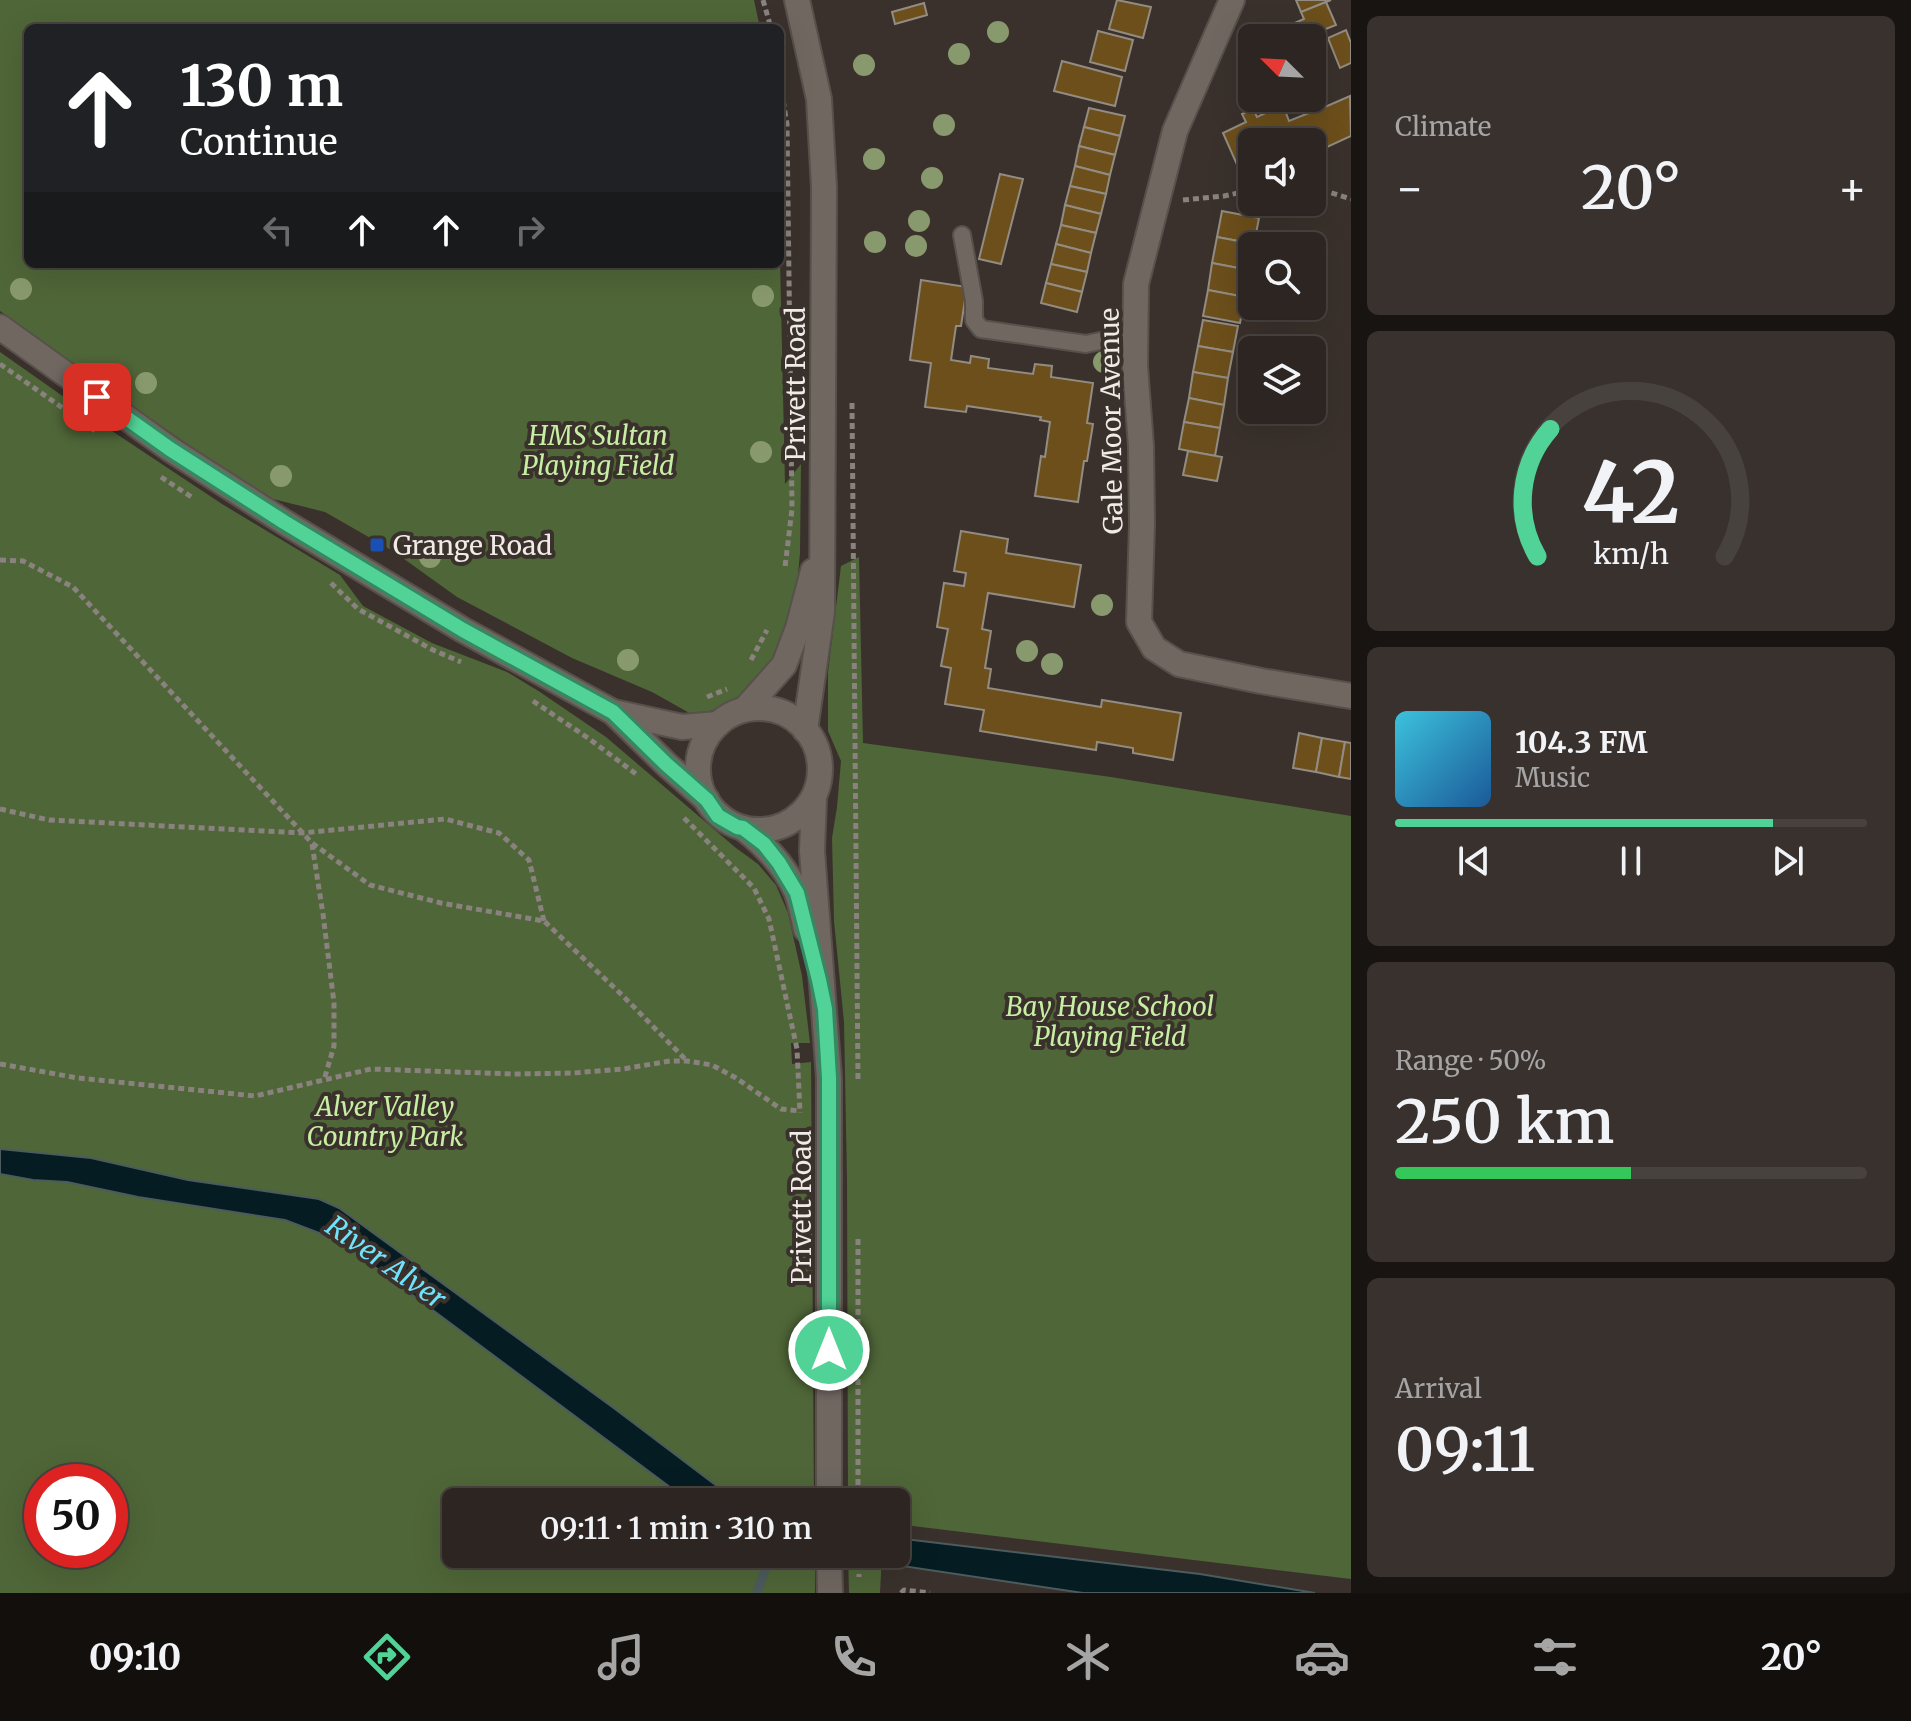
<!DOCTYPE html>
<html lang="en">
<head>
<meta charset="utf-8">
<style>
  :root { --surface:#2c2521; --page:#38312e; --text:#f1f3f6; --muted:#a6a5a5; --line:#48423f; --accent:#51d397 }
  body { margin:0; font-family:Merriweather,serif; background:var(--page); color:var(--text); height:100vh; display:flex; flex-direction:column; font-size:30px; white-space:nowrap }
  * { box-sizing:border-box; margin:0 }
  p { font-size:26px; color:var(--muted) }
  .icon { flex:none; width:44px; height:44px; fill:none; stroke:currentColor; stroke-width:2; stroke-linecap:round; stroke-linejoin:round }
  .map { position:relative; flex:1; overflow:hidden }
  .panel { display:flex; flex-direction:column; gap:16px; padding:16px; background:#181412; width:560px }
  .panel>* { flex:none }
  .guide { position:absolute; left:24px; top:24px; width:760px; height:244px; border-radius:12px; box-shadow:0 8px 32px #0002,0 0 0 2px var(--line); background:#202124; color:#fff; overflow:hidden }
  .needle { width:52px; rotate:294deg }
  .buttons { position:absolute; left:1238px; top:24px; display:grid; gap:16px }
  .buttons a { display:grid; place-items:center; width:88px; height:88px; border-radius:12px; background:var(--surface); box-shadow:0 8px 32px #0002,0 0 0 2px var(--line); font-size:40px }
  .speed { position:absolute; left:24px; top:1464px; display:flex; gap:16px; font-size:40px; font-weight:700; text-align:center }
  .speed>* { display:grid; place-content:center; width:104px; height:104px; border-radius:50%; background:var(--surface); box-shadow:0 8px 32px #0002,0 0 0 2px var(--line); line-height:1 }
  .speed .limit { border:12px solid #d22; background:#fff; color:#111 }
  .pin { position:absolute; display:grid; place-items:center; width:68px; height:68px; color:#fff; margin:-34px; border-radius:16px; box-shadow:0 4px 12px #0006 }
  .me { position:absolute; width:88px; margin:-44px; rotate:0deg; stroke-linejoin:round; filter:drop-shadow(0 0 6px #0008) }
  .turn { display:flex; align-items:center; gap:28px; height:168px; padding:0 24px; font-size:36px }
  .turn .icon { width:104px; height:104px; stroke-width:2.5 }
  .turn b { display:block; font-size:56px; line-height:68px }
  .lanes { display:flex; align-items:center; height:76px; padding:0 24px; background:#0003; justify-content:center; gap:40px; direction:ltr }
  .lanes .off { opacity:.35 }
  .big { font-size:60px; font-weight:600; line-height:1.1 }
  .panel .card { flex:1; display:flex; flex-direction:column; justify-content:center; gap:12px; min-width:0; padding:0 28px; border-radius:12px; background:var(--page) }
  .panel .dial { align-items:center; gap:0 }
  .dial svg { height:208px; overflow:visible; fill:none; stroke:var(--line); stroke-width:7; stroke-linecap:round; text-anchor:middle }
  .dial text { fill:var(--text); stroke:none }
  .song { display:flex; align-items:center; gap:24px }
  .cover { width:96px; height:96px; border-radius:12px; background:linear-gradient(135deg,hsl(190 70% 55%),hsl(210 70% 35%)) }
  .played { height:8px; border-radius:4px; background:linear-gradient(90deg,var(--accent) 80%,var(--line) 80%) }
  .keys { display:flex; justify-content:space-around; direction:ltr }
  .heat { display:flex; justify-content:space-between; align-items:center; font-size:44px; direction:ltr }
  .charge { height:12px; border-radius:6px; background:linear-gradient(90deg,#34c759 50%,var(--line) 0) }
  .trip { position:absolute; left:442px; top:1488px; width:468px; height:80px; border-radius:12px; background:var(--surface); box-shadow:0 8px 32px #0002,0 0 0 2px var(--line); font-weight:600; line-height:80px; text-align:center }
  .menu { display:flex; height:128px; justify-content:space-around; align-items:center; background:#120f0d; color:var(--muted) }
  .menu .icon { width:56px; height:56px }
  .menu .on { color:var(--accent) }
  .menu b { font-size:36px; color:var(--text) }
  main { display:flex; flex:1; min-height:0 }
  .map>svg:first-child { display:block }
  .green { fill:#4f6638; fill-rule:evenodd }
  .water { fill:#051d22; stroke:#4c5b5d; stroke-width:2 }
  .lines { fill:none; stroke-linecap:round; stroke-linejoin:round }
  .stream { stroke:#4c5b5d; stroke-width:9 }
  .building { fill:#6c4f1b; stroke:#928c82; stroke-width:2 }
  .service-casing { stroke:#57504b; stroke-width:20 }
  .minor-casing { stroke:#57504b; stroke-width:28 }
  .tertiary-casing { stroke:#57504b; stroke-width:28 }
  .secondary-casing { stroke:#57504b; stroke-width:28 }
  .path { stroke:#8a827e; stroke-width:5; stroke-dasharray:6 4; stroke-linecap:butt }
  .service { stroke:#716761; stroke-width:16 }
  .minor { stroke:#716761; stroke-width:24 }
  .tertiary { stroke:#716761; stroke-width:24 }
  .secondary { stroke:#716761; stroke-width:24 }
  .tree { fill:#889a6d }
  .route-casing { stroke:#358962; stroke-width:20 }
  .route { stroke:#51d397; stroke-width:14 }
  .transit-dot { fill:#1a4fb4; stroke:#3a312c; stroke-width:3 }
  .labels { text-anchor:middle; dominant-baseline:central; stroke-width:8; stroke-linejoin:round; paint-order:stroke }
  .street-label { font-size:26px; fill:#f0ebe7; stroke:#3a312c }
  .park-label { font-size:26px; font-style:italic; fill:#c7efa3; stroke:#3a312c }
  .poi-label { font-size:26px; fill:#f0ebe7; stroke:#3a312c; text-anchor:start }
  .water-label { font-size:28px; font-style:italic; fill:#71e2fb; stroke:#3a312c }
</style>
</head>
<body>
<main>
<div class="map">
<svg width="1351" height="1593" viewBox="0 0 1351 1593">
  <rect width="100%" height="100%" fill="#3a312c"/>
  <g class="green">
    <path d="M0 0H754L760 28H28V264H780V259L785 484 801 464 800 553 796 596 778 650 757 688 734 705 693 715 652 692 572 658 457 597 393 551 325 512 273 499 221 467 116 395 0 311Z"/>
    <path d="M0 352 118 435 222 504 340 575 363 606 432 643 507 672 540 692 606 737 736 848 758 864 776 885 788 913 802 976 810 1043H791L792 1064 811 1062 814 1502H456V1554H815V1593H0ZM42 1482H110V1550H42Z"/>
    <path d="M859 557 863 743 1111 777 1351 816V1579L896 1524V1502H848L847 1179 844 1022 834 921 832 838 837 807 841 761 828 731V672L841 566Z"/>
    <path d="M848 1554H882L880 1593H849Z"/>
  </g>
  <g class="water">
    <path d="M0 1149 91 1158 188 1180 319 1199 339 1208 615 1409 738 1502H690L340 1241 285 1220 138 1197 67 1182 33 1180 0 1174Z"/>
    <path d="M896 1538 1200 1574 1315 1593H1083L882 1563 883 1554H896Z"/>
  </g>
  <g class="lines">
    <path class="stream" d="M757 1593 770 1554"/>
  </g>
  <g class="building">
    <path d="M1117 0 1151 7 1143 38 1109 29Z"/>
    <path d="M1296 0H1331L1301 12Z"/>
    <path d="M1326 2 1336 25 1303 38H1288L1283 28 1304 19 1301 12Z"/>
    <path d="M924 3 927 15 895 24 892 12Z"/>
    <path d="M1346 30 1351 43V63L1340 68 1328 38Z"/>
    <path d="M1098 31 1133 40 1125 71 1090 62Z"/>
    <path d="M1062 61 1122 77 1115 106 1054 91Z"/>
    <path d="M1350 96 1351 136 1312 154V142H1252V161L1238 167 1223 133 1246 122 1242 114 1253 109 1257 117 1283 105 1289 121 1314 111 1310 103 1321 98 1325 107Z"/>
    <path d="M1089 108 1125 116 1120 136 1084 127Z"/>
    <path d="M1084 127 1120 136 1115 155 1079 146Z"/>
    <path d="M1079 146 1115 155 1110 175 1075 166Z"/>
    <path d="M1075 166 1110 175 1106 194 1070 186Z"/>
    <path d="M1000 174 1023 179 1001 264 979 259Z"/>
    <path d="M1070 186 1106 194 1101 214 1065 205Z"/>
    <path d="M1065 205 1101 214 1096 233 1061 225Z"/>
    <path d="M1222 211 1259 218 1254 244 1217 237Z"/>
    <path d="M1061 225 1096 233 1091 253 1056 244Z"/>
    <path d="M1217 237 1254 244 1252 246 1249 270 1212 263Z"/>
    <path d="M1056 244 1091 253 1087 272 1051 264Z"/>
    <path d="M1212 263 1249 270 1245 297 1208 290Z"/>
    <path d="M1051 264 1087 272 1082 292 1046 283Z"/>
    <path d="M921 280 967 287 961 326H956L951 360 970 363 971 356 989 359 988 368 1033 374 1035 364 1052 366 1051 377 1093 383 1087 423 1093 424 1087 461H1084L1078 502 1035 496 1041 456 1045 457 1050 422 1040 420 1041 417 967 406 966 412 925 407 931 363 910 360Z"/>
    <path d="M1046 283 1082 292 1077 312 1041 303Z"/>
    <path d="M1208 290 1245 297 1240 323 1203 316Z"/>
    <path d="M1203 320 1238 326 1233 352 1198 346Z"/>
    <path d="M1198 346 1233 352 1228 378 1193 372Z"/>
    <path d="M1193 372 1228 378 1224 405 1189 398Z"/>
    <path d="M1189 398 1224 405 1220 428 1184 422Z"/>
    <path d="M1184 422 1220 428 1215 456 1179 449Z"/>
    <path d="M1188 451 1222 457 1217 481 1183 475Z"/>
    <path d="M961 531 1008 539 1006 553 1081 565 1074 607 988 593 982 629 991 631 985 668 991 669 988 688 1101 707 1102 700 1181 713 1173 760 1133 753V748L1097 742 1096 750 980 731 984 710 945 704 951 668 941 666 948 629 937 627 944 583 964 586 966 573 954 571Z"/>
    <path d="M1299 733 1322 738 1316 772 1293 768Z"/>
    <path d="M1322 738 1345 742 1339 777 1316 772Z"/>
    <path d="M1345 742 1351 743V779L1339 777Z"/>
  </g>
  <g class="lines">
    <g class="service-casing">
      <path id="service" d="M962 235 974 301V320L981 329 1086 344 1134 334"/>
    </g>
    <g class="minor-casing">
      <path id="minor" d="M1232 0 1175 131 1136 284 1135 366 1141 446 1142 524 1139 622 1154 648 1179 664 1261 681 1351 696"/>
    </g>
    <g class="tertiary-casing">
      <g id="tertiary">
        <path d="M0 327 170 449 284 522 463 630 613 712 682 727 718 724"/>
        <path d="M613 712 666 764 707 800"/>
      </g>
    </g>
    <g class="secondary-casing">
      <g id="secondary">
        <path d="M797 0 819 99 824 187 822 612 805 730"/>
        <circle cx="759" cy="769" r="61"/>
        <path d="M745 709 784 665 798 628 813 571"/>
        <path d="M814 798 812 851 829 1078V1502"/>
        <path d="M743 828C766 846 784 865 796 891 801 903 803 917 806 929"/>
        <path d="M829 1554 830 1593"/>
      </g>
    </g>
    <g class="path">
      <path d="M763 0 771 28"/>
      <path d="M780 81 787 124 792 509 785 567"/>
      <path d="M1312 189H1319L1351 199"/>
      <path d="M1183 200 1224 196 1252 190"/>
      <path d="M0 364 97 432"/>
      <path d="M852 403 858 1081"/>
      <path d="M161 477 193 498"/>
      <path d="M0 560 23 561 73 587 312 843 370 885 441 903 544 921 623 996 687 1061"/>
      <path d="M331 583 358 609 433 650 461 662"/>
      <path d="M751 660 767 630"/>
      <path d="M707 697 727 689"/>
      <path d="M533 701 588 738 636 774"/>
      <path d="M0 809 49 820 302 833 445 819 499 833 529 860 544 921"/>
      <path d="M684 818 754 888 769 919 797 1049 800 1113"/>
      <path d="M312 844 323 914 334 1003V1046L324 1080"/>
      <path d="M0 1064 78 1078 255 1096 371 1069 514 1074 573 1073 623 1069 670 1061H687L712 1065 736 1078 781 1109 800 1111"/>
      <path d="M858 1239V1502"/>
      <path d="M859 1554V1577"/>
      <path d="M901 1593 904 1590 930 1593"/>
    </g>
    <use href="#service" class="service"/>
    <use href="#minor" class="minor"/>
    <use href="#tertiary" class="tertiary"/>
    <use href="#secondary" class="secondary"/>
  </g>
  <g class="tree">
    <circle cx="998" cy="32" r="11"/>
    <circle cx="959" cy="54" r="11"/>
    <circle cx="864" cy="65" r="11"/>
    <circle cx="944" cy="125" r="11"/>
    <circle cx="874" cy="159" r="11"/>
    <circle cx="932" cy="178" r="11"/>
    <circle cx="919" cy="221" r="11"/>
    <circle cx="875" cy="242" r="11"/>
    <circle cx="916" cy="246" r="11"/>
    <circle cx="21" cy="289" r="11"/>
    <circle cx="763" cy="296" r="11"/>
    <circle cx="1104" cy="362" r="11"/>
    <circle cx="146" cy="383" r="11"/>
    <circle cx="761" cy="452" r="11"/>
    <circle cx="281" cy="476" r="11"/>
    <circle cx="430" cy="557" r="11"/>
    <circle cx="1102" cy="605" r="11"/>
    <circle cx="1027" cy="651" r="11"/>
    <circle cx="628" cy="660" r="11"/>
    <circle cx="1052" cy="664" r="11"/>
  </g>
  <g class="lines">
    <g class="route-casing">
      <path id="route" d="M97 397 170 449 284 522 463 630 613 712 666 764 707 800 718 816 737 827 743 828 764 844 779 863 797 893 819 980 825 1009 829 1078V1350"/>
    </g>
    <use href="#route" class="route"/>
  </g>
  <rect class="transit-dot" x="369" y="537" width="16" height="16" rx="4"/>
  <g class="labels">
    <g class="street-label">
      <text transform="translate(795 384) rotate(-90)">Privett Road</text>
      <text transform="translate(1111 421) rotate(-91)">Gale Moor Avenue</text>
      <text transform="translate(801 1207) rotate(-90)">Privett Road</text>
    </g>
    <g class="park-label">
      <text x="598" y="435">HMS Sultan<tspan x="598" dy="30">Playing Field</tspan></text>
      <text x="1110" y="1006">Bay House School<tspan x="1110" dy="30">Playing Field</tspan></text>
      <text x="385" y="1106">Alver Valley<tspan x="385" dy="30">Country Park</tspan></text>
    </g>
    <g class="poi-label">
      <text x="393" y="545">Grange Road</text>
    </g>
    <g class="water-label">
      <text transform="translate(386 1262) rotate(35)">River Alver</text>
    </g>
  </g>
</svg>
<div class="buttons">
<a><svg class="needle" viewBox="-14 -14 28 28"><path d="M0-13l5 13h-10z" fill="#e53935"/><path d="M0 13l5-13h-10z" fill="#a6a5a5"/></svg></a>
<a><svg class="icon" aria-label="sound" viewBox="0 0 24 24"><path d="M4 9h4l5-4v14l-5-4H4zM17 9q2 3 0 6"/></svg></a>
<a><svg class="icon" aria-label="search" viewBox="0 0 24 24"><circle cx="10" cy="10" r="6"/><path d="M15 15l6 6"/></svg></a>
<a><svg class="icon" aria-label="layers" viewBox="0 0 24 24"><path d="M12 4l9 5-9 5-9-5zM3 14l9 5 9-5"/></svg></a>
</div>
<div class="speed"><div class="limit">50</div></div>
<div class="pin" style="left:97px;top:397px;background:#d93025"><svg class="icon" aria-label="arrive" viewBox="0 0 24 24"><path d="M6 21V4h12l-3 4 3 4H6"/></svg></div>
<svg class="me" style="left:829px;top:1350px" viewBox="-20 -20 40 40"><circle r="17" fill="#51d397" stroke="#fff" stroke-width="3"/><path d="M0-11L8 9 0 5-8 9z" fill="#fff"/></svg>
<div class="trip">09:11 · 1 min · 310 m</div>
<div class="guide">
<div class="turn"><svg class="icon" aria-label="ahead" viewBox="0 0 24 24"><path d="M12 20V5M6 11l6-6 6 6"/></svg><div><b>130 m</b>Continue</div></div>
<div class="lanes"><svg class="icon off" aria-label="left" viewBox="0 0 24 24"><path d="M17 20v-9H6M10 6l-5 5 5 5"/></svg><svg class="icon" aria-label="ahead" viewBox="0 0 24 24"><path d="M12 20V5M6 11l6-6 6 6"/></svg><svg class="icon" aria-label="ahead" viewBox="0 0 24 24"><path d="M12 20V5M6 11l6-6 6 6"/></svg><svg class="icon off" aria-label="right" viewBox="0 0 24 24"><path d="M7 20v-9h11M14 6l5 5-5 5"/></svg></div>
</div>
</div>
<section class="panel">
<div class="card"><p>Climate</p>
<div class="heat"><a>−</a><b class="big">20°</b><a>+</a></div>
</div>
<div class="card dial"><svg viewBox="0 0 100 80">
<path d="M14 69A42 42 0 1 1 86 69"/>
<path d="M14 69A42 42 0 0 1 19 20" stroke="#51d397"/>
<text x="50" y="56" font-size="32" font-weight="700">42</text>
<text x="50" y="72" font-size="11">km/h</text>
</svg></div>
<div class="card">
<div class="song"><i class="cover"></i><div><b>104.3 FM</b><p>Music</p></div></div>
<div class="played"></div>
<div class="keys"><svg class="icon" aria-label="previous" viewBox="0 0 24 24"><path d="M18 5L8 12l10 7zM5 5v14"/></svg><svg class="icon" aria-label="pause" viewBox="0 0 24 24"><path d="M8 5v14M16 5v14"/></svg><svg class="icon" aria-label="next" viewBox="0 0 24 24"><path d="M6 5l10 7-10 7zM19 5v14"/></svg></div>
</div>
<div class="card"><p>Range · 50%</p><b class="big">250 km</b><div class="charge"></div></div>
<div class="card"><p>Arrival</p><b class="big">09:11</b></div>
</section>
</main>
<nav class="menu">
<b>09:10</b>
<svg class="icon on" aria-label="directions" viewBox="0 0 24 24"><path d="M12 3l9 9-9 9-9-9zM9 14v-3h6M13 9l2 2-2 2"/></svg>
<svg class="icon" aria-label="music" viewBox="0 0 24 24"><path d="M9 18V5l10-2v13"/><circle cx="6" cy="18" r="3"/><circle cx="16" cy="16" r="3"/></svg>
<svg class="icon" aria-label="phone" viewBox="0 0 24 24"><path d="M5 4h4l2 5-3 2q2 4 5 5l2-3 5 2v4C11 20 4 13 5 4z"/></svg>
<svg class="icon" aria-label="climate" viewBox="0 0 24 24"><path d="M12 3v18M4 7l16 10M4 17L20 7"/></svg>
<svg class="icon" aria-label="car" viewBox="0 0 24 24"><path d="M5 17H2v-5l4-1 3-4h7l3 4 3 1v5h-3M9 17h6M6 11h13"/><circle cx="7" cy="17" r="2"/><circle cx="17" cy="17" r="2"/></svg>
<svg class="icon" aria-label="filters" viewBox="0 0 24 24"><path d="M4 7h16M4 17h16"/><circle cx="9" cy="7" r="2"/><circle cx="15" cy="17" r="2"/></svg>
<b>20°</b>
</nav>
</body>
</html>
